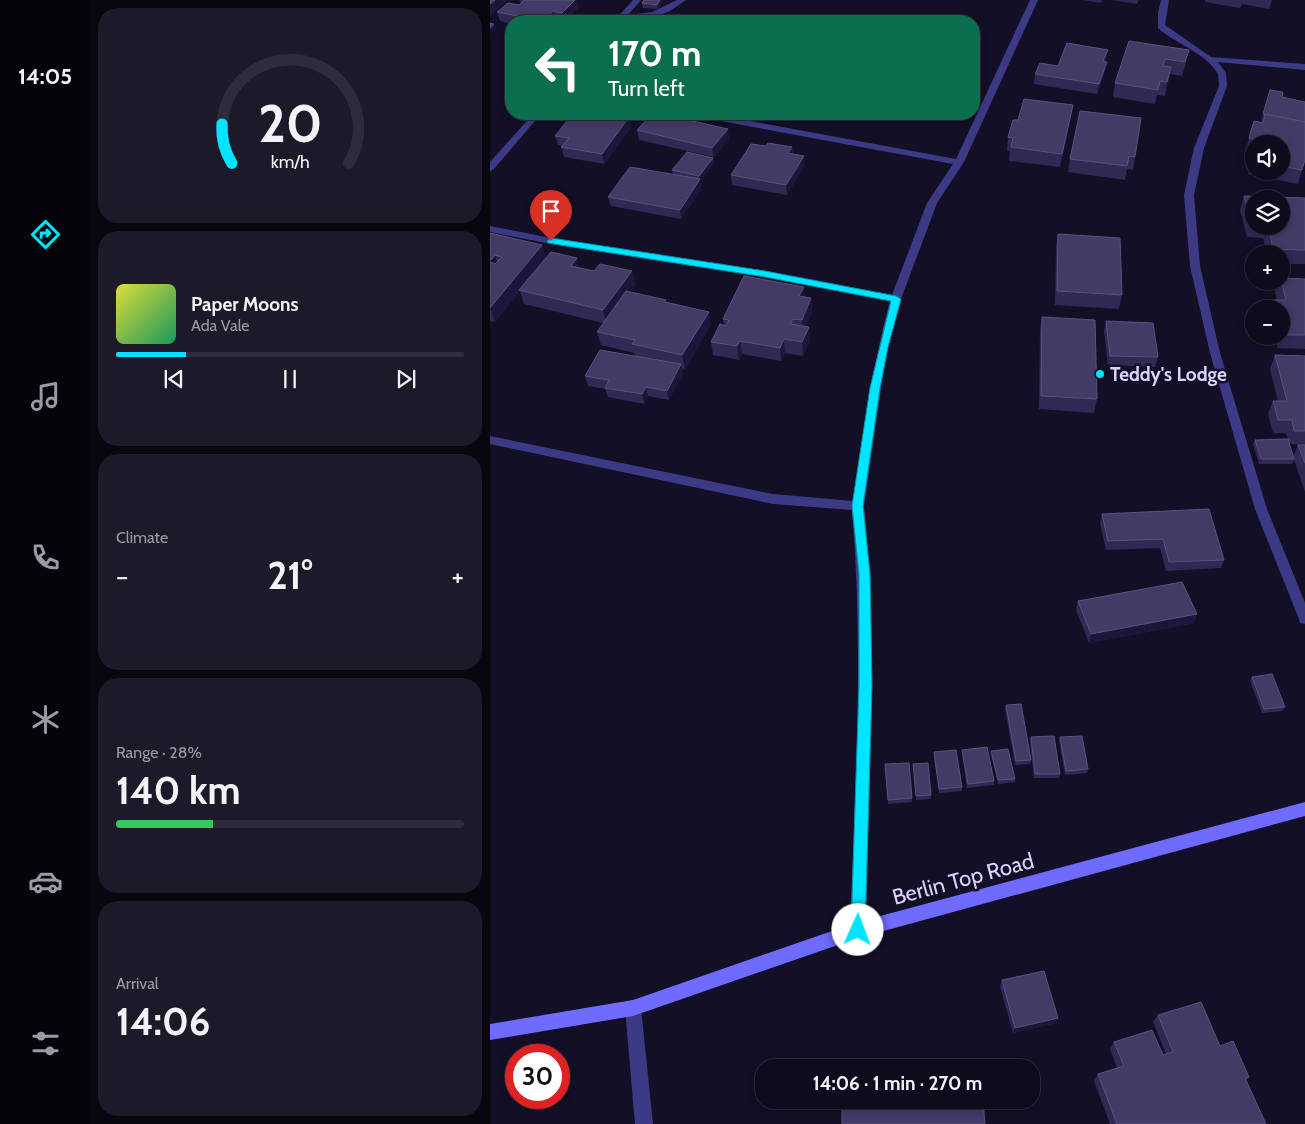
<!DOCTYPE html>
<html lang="en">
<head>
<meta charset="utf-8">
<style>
  :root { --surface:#0e0b1c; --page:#1c1929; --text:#f1f3f6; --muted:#9b9ba3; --line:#2e2b3b; --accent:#00e5ff }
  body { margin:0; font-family:Cabin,sans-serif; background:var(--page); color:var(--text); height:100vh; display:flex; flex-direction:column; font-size:19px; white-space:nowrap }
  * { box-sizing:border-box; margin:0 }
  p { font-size:16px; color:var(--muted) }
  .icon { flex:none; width:28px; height:28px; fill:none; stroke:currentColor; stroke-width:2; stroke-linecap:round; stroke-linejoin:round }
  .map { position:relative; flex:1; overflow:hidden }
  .drawer { display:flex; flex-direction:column; gap:8px; padding:8px; background:#08060f; width:400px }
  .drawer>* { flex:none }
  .guide { position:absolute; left:15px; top:15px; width:475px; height:105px; border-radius:20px; box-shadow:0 2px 8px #0003,0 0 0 1px var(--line); background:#0b6e4f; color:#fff; overflow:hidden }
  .buttons { position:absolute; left:755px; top:135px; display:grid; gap:10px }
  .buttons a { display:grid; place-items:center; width:45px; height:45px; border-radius:50%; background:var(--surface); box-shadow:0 2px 8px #0003,0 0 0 1px var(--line); font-size:25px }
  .speed { position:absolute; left:15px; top:1044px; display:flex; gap:10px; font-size:25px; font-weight:700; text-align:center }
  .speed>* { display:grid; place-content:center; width:65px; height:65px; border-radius:50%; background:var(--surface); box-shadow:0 2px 8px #0003,0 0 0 1px var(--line); line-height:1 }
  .speed .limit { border:8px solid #d22; background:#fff; color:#111 }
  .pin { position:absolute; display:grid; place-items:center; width:42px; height:42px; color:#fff; margin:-51px -21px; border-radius:50% 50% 50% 0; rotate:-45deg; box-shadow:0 0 5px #0007 }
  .pin .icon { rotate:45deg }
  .me { position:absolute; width:55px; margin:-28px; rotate:2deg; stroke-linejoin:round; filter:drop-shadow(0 0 4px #0008) }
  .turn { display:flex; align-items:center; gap:18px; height:105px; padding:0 20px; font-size:22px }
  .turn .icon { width:65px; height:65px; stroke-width:2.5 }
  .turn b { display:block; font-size:35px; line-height:42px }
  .big { font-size:38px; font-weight:700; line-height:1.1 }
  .drawer .widget { flex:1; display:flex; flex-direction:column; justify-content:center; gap:8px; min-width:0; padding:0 18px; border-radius:20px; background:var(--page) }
  .drawer .dial { align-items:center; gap:0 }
  .dial svg { height:130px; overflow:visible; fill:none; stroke:var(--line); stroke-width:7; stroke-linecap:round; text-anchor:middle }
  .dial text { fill:var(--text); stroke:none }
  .song { display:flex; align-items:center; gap:15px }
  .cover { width:60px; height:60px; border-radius:8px; background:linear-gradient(135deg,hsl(60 70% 55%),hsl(150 70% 35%)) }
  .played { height:5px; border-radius:2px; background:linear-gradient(90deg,var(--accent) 20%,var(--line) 20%) }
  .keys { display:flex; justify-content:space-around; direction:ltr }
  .heat { display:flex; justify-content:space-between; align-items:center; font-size:28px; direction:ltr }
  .charge { height:8px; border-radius:4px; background:linear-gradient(90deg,#34c759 28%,var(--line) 0) }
  .trip { position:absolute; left:265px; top:1059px; width:285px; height:50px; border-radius:20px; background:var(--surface); box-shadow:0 2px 8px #0003,0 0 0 1px var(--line); font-weight:700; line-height:50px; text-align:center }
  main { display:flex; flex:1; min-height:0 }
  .menu { display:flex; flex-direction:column; width:90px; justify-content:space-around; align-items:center; background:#06040b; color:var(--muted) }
  .menu .icon { width:35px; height:35px }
  .menu .active { color:var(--accent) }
  .menu b { font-size:22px; color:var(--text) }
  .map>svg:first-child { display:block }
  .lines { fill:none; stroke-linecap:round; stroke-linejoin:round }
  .street { fill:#3d3a85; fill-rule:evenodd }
  .secondary { fill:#6f6bff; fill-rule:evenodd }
  .wall { fill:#312854; fill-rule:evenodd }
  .shaded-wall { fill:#1d163a }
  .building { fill:#433a66; stroke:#5a527e }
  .route { fill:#00e5ff; stroke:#0095a6 }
  .poi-dot { fill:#00e5ff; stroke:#130f26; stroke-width:2 }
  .labels { text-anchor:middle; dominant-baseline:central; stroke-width:5; stroke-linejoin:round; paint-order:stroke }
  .poi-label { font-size:19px; font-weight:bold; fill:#d9d4ff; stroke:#130f26; text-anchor:start }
  .near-street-label { font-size:22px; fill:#d9d4ff; stroke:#130f26 }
</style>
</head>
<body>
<main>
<nav class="menu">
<b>14:05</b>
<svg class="icon active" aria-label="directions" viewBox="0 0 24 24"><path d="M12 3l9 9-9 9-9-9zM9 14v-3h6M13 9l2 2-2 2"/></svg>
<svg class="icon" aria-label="music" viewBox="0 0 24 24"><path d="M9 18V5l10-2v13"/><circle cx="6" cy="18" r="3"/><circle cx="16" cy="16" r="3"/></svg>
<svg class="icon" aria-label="phone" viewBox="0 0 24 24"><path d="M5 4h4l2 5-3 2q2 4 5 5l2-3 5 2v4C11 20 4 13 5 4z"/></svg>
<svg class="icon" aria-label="climate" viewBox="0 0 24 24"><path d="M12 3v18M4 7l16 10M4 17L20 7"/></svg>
<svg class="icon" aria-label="car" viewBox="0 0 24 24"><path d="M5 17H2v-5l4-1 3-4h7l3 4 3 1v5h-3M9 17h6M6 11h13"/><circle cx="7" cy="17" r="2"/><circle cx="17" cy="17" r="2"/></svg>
<svg class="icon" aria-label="filters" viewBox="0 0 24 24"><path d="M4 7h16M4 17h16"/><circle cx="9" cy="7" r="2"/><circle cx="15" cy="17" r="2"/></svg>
</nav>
<section class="drawer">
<div class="widget dial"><svg viewBox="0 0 100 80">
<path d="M14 69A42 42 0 1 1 86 69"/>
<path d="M14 69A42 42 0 0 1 8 45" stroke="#00e5ff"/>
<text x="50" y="56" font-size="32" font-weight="700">20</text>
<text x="50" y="72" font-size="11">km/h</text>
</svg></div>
<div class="widget">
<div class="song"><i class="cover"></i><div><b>Paper Moons</b><p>Ada Vale</p></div></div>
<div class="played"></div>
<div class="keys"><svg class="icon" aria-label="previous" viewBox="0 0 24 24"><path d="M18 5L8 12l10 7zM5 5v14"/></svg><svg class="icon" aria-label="pause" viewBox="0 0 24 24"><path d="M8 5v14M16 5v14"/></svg><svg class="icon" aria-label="next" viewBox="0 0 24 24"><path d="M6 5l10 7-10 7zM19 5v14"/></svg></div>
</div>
<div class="widget"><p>Climate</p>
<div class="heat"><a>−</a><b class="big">21°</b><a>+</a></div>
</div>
<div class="widget"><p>Range · 28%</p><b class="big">140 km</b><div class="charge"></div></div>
<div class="widget"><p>Arrival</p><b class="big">14:06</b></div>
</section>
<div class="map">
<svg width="815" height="1124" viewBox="0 0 815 1124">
  <rect width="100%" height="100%" fill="#130f26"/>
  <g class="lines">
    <g class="street">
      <path d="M143 0H151L138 15 162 12 187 0H196L180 11 167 16 124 21Z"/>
      <path d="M540 0H548L474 162 447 203 411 299 398 347 391 388 374 506 380 573 382 686 376 930 374 935 368 938 362 935 360 930C365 790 374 650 362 510L283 504 0 444V436L283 494 363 501C373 434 382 367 400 301L275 277 61 244 0 232V226L61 238 275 271 402 295 437 203 463 164 209 117 205 114H222L466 159Z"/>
      <path d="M671 0H679L675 25 721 57 815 64V70L728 62 736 73 737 86 714 148 704 195 710 266 730 353 777 509 815 603V624L810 623 809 619 765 509 720 353 700 266 694 195 704 148 729 86 728 74C716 53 686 44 668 28V12Z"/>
      <path d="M212 19H228L232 21H211Z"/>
      <path d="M43 114H51L3 170 0 171V162Z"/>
      <path d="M143 1000 149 1002 151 1008 163 1124H145L135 1008 137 1002Z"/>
    </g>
    <path class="secondary" d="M815 802V816L368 938 143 1016 0 1040V1024L143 1000 368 922Z"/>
  </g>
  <g class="wall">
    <path d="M29 0H86L88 8 75 21 65 20 64 21H21V24L10 21 7 12 29 5 31 3Z"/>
    <path d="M154 0H174L168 9 153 8 152 3Z"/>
    <path d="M593 0H612L611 3Z"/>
    <path d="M621 0H649L647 4Z"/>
    <path d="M715 0H782L779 9 752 4 750 8 715 2Z"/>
    <path d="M639 41 696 63 692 76 680 74 675 96 667 95 665 104 623 97 625 83Z"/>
    <path d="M616 59 615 62V71L607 94 544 84 545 74 568 66Z"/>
    <path d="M780 90 792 97 812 170 808 184 758 174 764 153 755 152 764 121 771 122ZM764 144H791V171H764Z"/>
    <path d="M583 105 581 118 570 167 519 161 520 151H517L518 137 528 120Z"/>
    <path d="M590 111 645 157 643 170 637 169 635 180 578 172 580 159Z"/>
    <path d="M139 117 141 127 114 164 74 157 71 147 72 146 68 145 65 136 94 118Z"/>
    <path d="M147 130 239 139 224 157 149 140Z"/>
    <path d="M276 146 302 147 303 154 314 166 297 195 242 185 241 175Z"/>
    <path d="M223 158 224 163 210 181 211 189 191 219 121 206 118 197 183 174 182 170Z"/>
    <path d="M754 196 815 198V264H791V254H777L773 238 757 237 750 210ZM764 199 791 226H764Z"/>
    <path d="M0 233 52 245 56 258 90 268 104 271H142L145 285 140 292 177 303 221 325 195 369 192 368 193 373 179 400 158 396 154 404 118 397 115 389 98 386 95 376 145 356 144 353 111 345 107 332 113 323 34 304 30 291 5 322 0 321Z"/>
    <path d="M568 234 632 295 629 309 565 305 566 248Z"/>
    <path d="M815 279V349L788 348 784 336H791V309H779L782 300H787L785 292 789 281Z"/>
    <path d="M315 297 321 298 322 312 316 327H319L320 341 313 356 295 353 291 361 252 354 249 360 223 355 221 342 234 325 233 319Z"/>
    <path d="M552 317 607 399 604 413 549 409 550 330Z"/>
    <path d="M616 321 668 357 665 367 618 365 614 331Z"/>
    <path d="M785 355 815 356V492L804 460 802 464H769L763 444 765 440 798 439 796 433H783L778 414 783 401H788L780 369ZM799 444 814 445H808L803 457Z"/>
    <path d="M612 514 734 560 731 568 676 571 670 548 616 550 610 523Z"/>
    <path d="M588 601 707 614 704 623 599 643 586 610Z"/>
    <path d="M762 677 795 707 792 711 772 713 760 681Z"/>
    <path d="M516 705 541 760 540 764 525 765 515 709Z"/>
    <path d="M541 737 570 774 569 778H544L540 741Z"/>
    <path d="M570 737 598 769 597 773 575 775 569 741Z"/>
    <path d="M472 750 504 781V785L477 788 472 754Z"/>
    <path d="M501 751 525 779V782L508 784 501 755Z"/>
    <path d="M444 752 472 787V791L449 793 444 756Z"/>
    <path d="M395 764 422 798V802L398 804Z"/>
    <path d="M423 764 441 795V799L426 800Z"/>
    <path d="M512 980 568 1018 566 1023 523 1033 510 986Z"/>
    <path d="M668 1015 730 1046 759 1077 756 1080 776 1124H620L604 1081 608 1074 627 1068 620 1049 624 1042 673 1055 676 1054 663 1022Z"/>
  </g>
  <g class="shaded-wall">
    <path d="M5 0H18L0 16V4Z"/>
    <path d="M78 0H86L88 8 75 21H74L72 13Z"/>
    <path d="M170 0H174L168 9 167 5Z"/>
    <path d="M63 11 65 20 64 21H53Z"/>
    <path d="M4 24 6 29 0 34V28Z"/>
    <path d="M618 50 616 59 612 71 613 61Z"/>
    <path d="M617 62 615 71 607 94 609 84Z"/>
    <path d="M681 67 679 81 675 96 677 82Z"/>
    <path d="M583 105 581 118 570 167 572 154Z"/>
    <path d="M139 117 141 127 114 164 112 154Z"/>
    <path d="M238 129 239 139 224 157 222 148Z"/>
    <path d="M302 147 303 157 298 153Z"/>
    <path d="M314 156V166L297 195 296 185Z"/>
    <path d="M223 158 224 163 210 181 211 189 191 219 190 210 209 180V176Z"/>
    <path d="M52 245 56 258 29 290 30 291 5 322 0 308Z"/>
    <path d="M5 255 10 269 0 265V261Z"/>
    <path d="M87 258 91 272 81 266Z"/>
    <path d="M142 271 145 285 116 324 113 310Z"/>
    <path d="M314 287 315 300 309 296Z"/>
    <path d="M321 298 322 312 313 334 312 320Z"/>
    <path d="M219 312 221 325 195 369 192 355Z"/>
    <path d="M319 327 320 341 313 356 312 342Z"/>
    <path d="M294 339 295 353 291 361 290 348Z"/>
    <path d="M250 341 252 354 249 360 247 346Z"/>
    <path d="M191 364 193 373 179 400 177 391Z"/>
    <path d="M156 387 158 396 154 404 152 394Z"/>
    <path d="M707 614 704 623 599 643 601 634Z"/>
    <path d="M568 1018 566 1023 523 1033 525 1028Z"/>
  </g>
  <g class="building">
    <path d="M0 0H5L0 4Z"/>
    <path d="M34 0H85L72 13 63 11 53 21 7 12 18 3 29 5Z"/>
    <path d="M154 0H170L167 5 152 3Z"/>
    <path d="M0 23 4 24 0 28Z"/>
    <path d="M639 41 699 50 695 62 675 59 673 66 681 67 677 82 670 81 668 90 625 83Z"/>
    <path d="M577 43 618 50 613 61 617 62 609 84 545 74 550 63 568 66Z"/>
    <path d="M780 90 793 92 792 97 815 102V122L773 114Z"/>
    <path d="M534 99 583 105 572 154 521 147 523 138 518 137 523 120H528Z"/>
    <path d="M590 111 651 118 645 157 639 156 637 166 580 159Z"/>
    <path d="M98 114H118L139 117 112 154 71 147 79 138 65 136 81 116 94 118Z"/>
    <path d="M162 114H171L238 129 222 148 147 130Z"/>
    <path d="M775 114 815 122V160L812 170 791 166V144H766L768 140 759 138 764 121 773 123Z"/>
    <path d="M278 143 302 147 298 153 314 156 296 185 241 175 261 144 276 146Z"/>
    <path d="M197 152 223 158 209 176 182 170Z"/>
    <path d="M764 153V161L762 160Z"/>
    <path d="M140 167 210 179 190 210 118 197Z"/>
    <path d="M754 196 815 198V250L783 249 778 226H791V199H764V224H761Z"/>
    <path d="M0 233 52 245 0 308V262L5 264 12 257 5 255 0 261Z"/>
    <path d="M568 234 630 238 632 295 567 291Z"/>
    <path d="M61 252 87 258 81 266 104 271 110 264 142 271 113 310 29 290Z"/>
    <path d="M254 276 314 287 309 296 321 298 312 320 303 319 300 324 319 327 312 342 294 339 290 348 250 341 247 346 221 342 230 324 236 326 239 320 233 319Z"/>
    <path d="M791 278 815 279V335H792L791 331V309H785L782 300H796L791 281Z"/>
    <path d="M136 291 176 300 175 302 219 312 192 355 142 344 145 340 107 332Z"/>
    <path d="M552 317 605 320 607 399 551 396Z"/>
    <path d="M616 321 663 323 668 357 620 356Z"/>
    <path d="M110 350 191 364 177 391 156 387 152 394 115 388 119 380 95 376Z"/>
    <path d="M785 355 815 356V431H804L802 420H788L783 401H797Z"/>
    <path d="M798 439 804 459H771L765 440Z"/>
    <path d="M808 445H815V463Z"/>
    <path d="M719 509 734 560 679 562 673 539 618 541 612 514Z"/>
    <path d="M692 582 707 614 601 634 588 601Z"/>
    <path d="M782 674 795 707 774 709 762 677Z"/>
    <path d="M531 704 541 760 526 761 516 705Z"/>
    <path d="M564 736 570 774H545L541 737Z"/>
    <path d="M592 736 598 769 576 771 570 737Z"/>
    <path d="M497 747 504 781 478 784 472 750Z"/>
    <path d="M518 749 525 779 508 780 501 751Z"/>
    <path d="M466 750 472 787 449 789 444 752Z"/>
    <path d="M419 763 422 798 398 800 395 764Z"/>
    <path d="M438 763 441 795 426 796 423 764Z"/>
    <path d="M554 971 568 1018 525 1028 512 980Z"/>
    <path d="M711 1002 730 1046 743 1041 759 1077 755 1078 776 1124H627L608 1074 634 1066 624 1042 662 1030 673 1055 683 1052 668 1015Z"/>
    <path d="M490 1059 491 1068H352V1063Z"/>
    <path d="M352 1100H493L495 1124H352Z"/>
  </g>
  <path class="route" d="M61 238 275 271 406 296 411 299 398 347 390 388 373 506 380 574 382 686 375 930 373 935 368 937 363 935 361 930 369 686V574L362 506 380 388 401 301 275 277 58 243 57 241Z"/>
  <circle class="poi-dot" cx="610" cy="374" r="5"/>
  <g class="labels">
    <g class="poi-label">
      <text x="620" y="374">Teddy's Lodge</text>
    </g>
    <g class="near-street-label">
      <text transform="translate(473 879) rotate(-15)">Berlin Top Road</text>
    </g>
  </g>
</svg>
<div class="buttons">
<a><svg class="icon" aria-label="sound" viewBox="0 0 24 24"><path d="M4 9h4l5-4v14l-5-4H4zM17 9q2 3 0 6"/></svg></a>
<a><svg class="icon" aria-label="layers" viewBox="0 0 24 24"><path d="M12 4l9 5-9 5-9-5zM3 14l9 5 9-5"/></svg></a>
<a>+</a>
<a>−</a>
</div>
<div class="speed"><div class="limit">30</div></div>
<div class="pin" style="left:61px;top:241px;background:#d93025"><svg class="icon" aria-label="arrive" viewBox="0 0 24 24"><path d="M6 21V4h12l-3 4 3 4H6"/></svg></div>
<svg class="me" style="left:368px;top:930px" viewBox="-20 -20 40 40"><circle r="19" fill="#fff"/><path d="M0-13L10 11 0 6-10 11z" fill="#00e5ff"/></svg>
<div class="trip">14:06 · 1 min · 270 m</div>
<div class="guide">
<div class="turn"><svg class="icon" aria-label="left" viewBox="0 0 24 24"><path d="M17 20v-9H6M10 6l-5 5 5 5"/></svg><div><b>170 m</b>Turn left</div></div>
</div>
</div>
</main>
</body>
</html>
